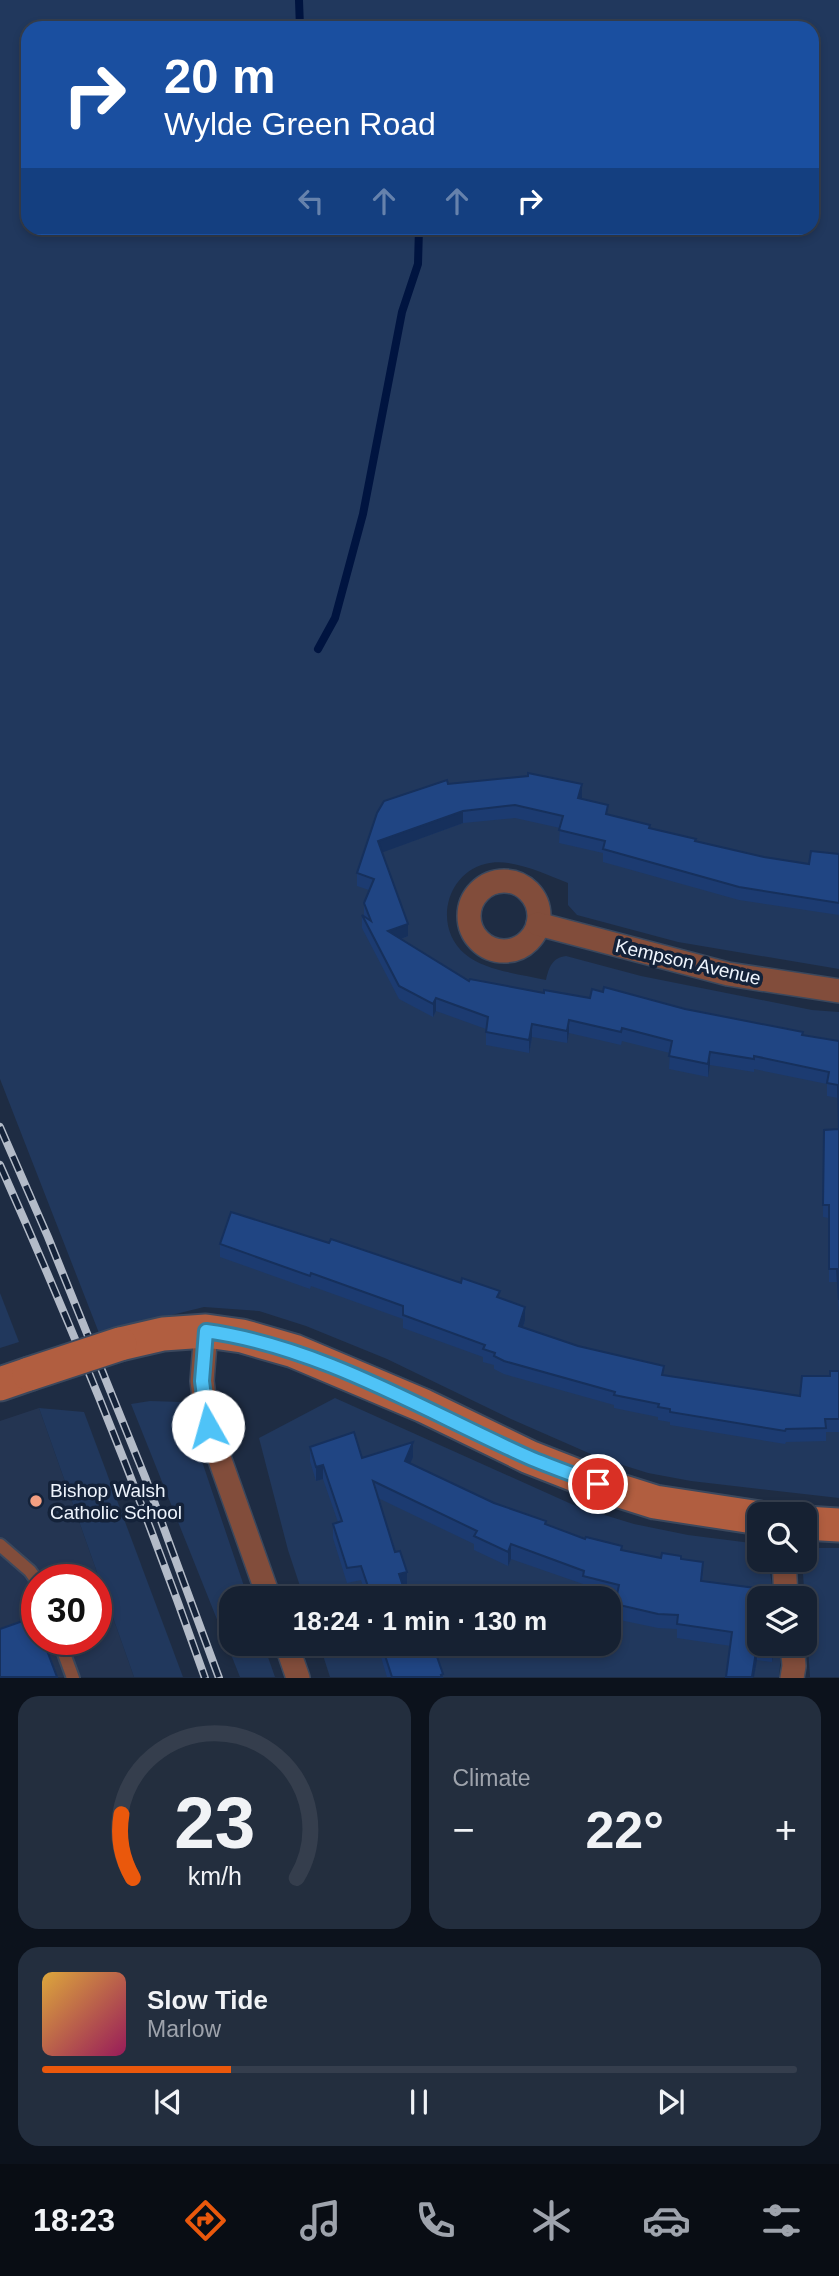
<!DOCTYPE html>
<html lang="en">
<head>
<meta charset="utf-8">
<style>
  :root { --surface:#162132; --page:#232e3e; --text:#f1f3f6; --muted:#9ea3ac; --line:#353e4d; --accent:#ea580c }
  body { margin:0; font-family:Arial,sans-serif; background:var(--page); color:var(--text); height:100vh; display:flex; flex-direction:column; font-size:26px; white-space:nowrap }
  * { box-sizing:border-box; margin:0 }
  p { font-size:23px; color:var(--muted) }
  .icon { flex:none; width:38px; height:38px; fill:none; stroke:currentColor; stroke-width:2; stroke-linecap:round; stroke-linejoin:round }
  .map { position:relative; height:1678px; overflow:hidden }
  .panel { display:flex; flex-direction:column; gap:18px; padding:18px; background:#0c121c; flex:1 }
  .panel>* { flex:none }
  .banner { position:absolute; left:21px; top:21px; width:798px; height:214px; border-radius:21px; box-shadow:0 4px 10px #0003,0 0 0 2px var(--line); background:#1a4fa0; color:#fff; overflow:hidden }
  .fabs { position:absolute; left:747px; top:1502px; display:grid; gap:14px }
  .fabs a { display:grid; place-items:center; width:70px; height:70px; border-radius:14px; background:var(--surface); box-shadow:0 4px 10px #0003,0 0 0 2px var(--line); font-size:35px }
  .speed { position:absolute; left:21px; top:1564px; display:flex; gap:14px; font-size:35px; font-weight:700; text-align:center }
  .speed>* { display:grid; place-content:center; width:91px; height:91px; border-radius:50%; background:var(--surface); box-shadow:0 4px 10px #0003,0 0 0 2px var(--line); line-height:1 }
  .speed .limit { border:10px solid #d22; background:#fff; color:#111 }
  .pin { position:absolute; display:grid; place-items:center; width:60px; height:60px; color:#fff; margin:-30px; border:4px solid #fff; border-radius:50%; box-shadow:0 2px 7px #0007 }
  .me { position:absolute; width:77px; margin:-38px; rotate:353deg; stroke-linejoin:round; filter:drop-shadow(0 0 5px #0008) }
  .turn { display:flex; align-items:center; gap:24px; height:147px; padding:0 28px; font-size:32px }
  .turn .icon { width:91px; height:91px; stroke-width:2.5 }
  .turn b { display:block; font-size:49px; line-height:60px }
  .lanes { display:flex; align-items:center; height:66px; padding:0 28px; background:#0003; justify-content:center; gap:35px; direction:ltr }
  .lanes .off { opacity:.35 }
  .big { font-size:52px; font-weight:700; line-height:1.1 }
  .panel .card { flex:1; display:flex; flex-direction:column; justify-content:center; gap:10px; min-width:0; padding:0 24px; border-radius:21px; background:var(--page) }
  .panel .dial { align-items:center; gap:0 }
  .dial svg { height:182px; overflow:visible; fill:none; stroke:var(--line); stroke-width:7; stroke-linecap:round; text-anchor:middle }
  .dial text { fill:var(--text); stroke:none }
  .song { display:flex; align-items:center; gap:21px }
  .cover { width:84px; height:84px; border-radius:10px; background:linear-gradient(135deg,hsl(40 70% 55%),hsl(330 70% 35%)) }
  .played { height:7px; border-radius:4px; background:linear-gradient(90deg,var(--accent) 25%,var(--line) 25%) }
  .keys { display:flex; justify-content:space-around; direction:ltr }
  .heat { display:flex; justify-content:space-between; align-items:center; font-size:38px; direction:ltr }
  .panel .tiles { flex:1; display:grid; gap:18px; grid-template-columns:1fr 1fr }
  .card:last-child { grid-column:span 2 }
  .trip { position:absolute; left:219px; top:1586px; width:402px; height:70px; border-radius:21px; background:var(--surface); box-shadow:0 4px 10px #0003,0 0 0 2px var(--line); font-weight:700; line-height:70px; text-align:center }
  .tab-bar { display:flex; height:112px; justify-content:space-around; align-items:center; background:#090d14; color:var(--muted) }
  .tab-bar .icon { width:49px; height:49px }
  .tab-bar .selected { color:var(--accent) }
  .tab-bar b { font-size:32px; color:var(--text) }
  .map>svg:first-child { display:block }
  .built { fill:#243552; fill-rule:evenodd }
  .green { fill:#21385d; fill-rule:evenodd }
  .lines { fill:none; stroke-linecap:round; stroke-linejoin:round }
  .stream { stroke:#001440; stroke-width:8 }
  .lane-casing { stroke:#3b485d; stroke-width:16 }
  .street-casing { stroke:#3b485d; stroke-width:26 }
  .secondary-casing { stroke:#3b485d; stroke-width:37 }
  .lane { stroke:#824d3b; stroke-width:12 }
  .street { stroke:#824d3b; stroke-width:23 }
  .secondary { stroke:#b15e40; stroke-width:33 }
  .rail-casing { stroke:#b3bbc8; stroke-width:8 }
  .rail { stroke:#142239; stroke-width:5; stroke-dasharray:16; stroke-linecap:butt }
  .secondary-bridge-casing { stroke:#3b485d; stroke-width:37; stroke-linecap:butt }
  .secondary-bridge { stroke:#b15e40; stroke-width:33 }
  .wall { fill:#1c3b71 }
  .shaded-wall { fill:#16305c }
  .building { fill:#204583; stroke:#16305c; stroke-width:2 }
  .route-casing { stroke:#337fa1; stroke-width:18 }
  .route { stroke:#4fc3f7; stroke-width:12 }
  .poi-dot { fill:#f39f82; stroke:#142239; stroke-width:2.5 }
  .labels { text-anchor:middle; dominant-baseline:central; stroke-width:7; stroke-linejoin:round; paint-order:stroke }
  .street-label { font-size:19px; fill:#eef4fd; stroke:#142239 }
  .poi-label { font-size:19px; fill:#eef4fd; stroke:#142239; text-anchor:start }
</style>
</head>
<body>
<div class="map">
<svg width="839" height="1678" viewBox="0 0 839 1678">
  <rect width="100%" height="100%" fill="#1e2c43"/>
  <path class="built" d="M39 1408 134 1677H0V1421ZM37 1580H96V1640H37Z"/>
  <g class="green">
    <path d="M0 0H839V969L678 942 577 915 568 905V883C544 874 511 857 485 864 446 874 433 927 465 954 485 971 521 974 546 980 549 967 552 958 566 956L641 976 812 1010 839 1012V1498L691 1481 648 1473 600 1458 511 1419 387 1359 306 1326 259 1311 204 1307 99 1333 0 1079ZM28 28H812V228H28Z"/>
    <path d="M0 1293 19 1342 0 1348Z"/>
    <path d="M335 1398 578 1507 634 1524 688 1535 759 1544 760 1559H768L774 1598H760V1643H782L779 1677H330L319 1643H609V1598H304L288 1550 259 1438Z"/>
    <path d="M150 1401 182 1402 248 1598H231V1643H263L275 1677H240L131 1404Z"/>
    <path d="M39 1408 84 1412 183 1677H134Z"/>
    <path d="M805 1548H839V1677H810L802 1559H805Z"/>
  </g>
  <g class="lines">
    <g class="stream">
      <path d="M299 0 300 28"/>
      <path d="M318 649 335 618 363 514 402 312 418 264 419 228"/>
    </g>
    <g class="lane-casing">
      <g id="lane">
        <path d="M0 1545 30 1571 37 1581"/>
        <path d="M59 1640 73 1678"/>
      </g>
    </g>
    <g class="street-casing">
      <g id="street">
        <circle cx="504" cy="916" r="35"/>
        <path d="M538 924 728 974 839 991"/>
        <path d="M206 1331 202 1381 208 1426 269 1598"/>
        <path d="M784 1559 786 1598"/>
        <path d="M286 1643 298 1678"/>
        <path d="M792 1678 794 1666 792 1643"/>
      </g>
    </g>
    <g class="secondary-casing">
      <g id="secondary">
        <path d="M120 1344 163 1334 206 1331 242 1336 294 1351 424 1406 529 1457 598 1484 655 1502 760 1518"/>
        <path d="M0 1384 29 1374"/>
        <path d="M805 1523 839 1525"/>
      </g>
    </g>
    <use href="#lane" class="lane"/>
    <use href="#street" class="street"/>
    <use href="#secondary" class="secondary"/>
    <g class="rail-casing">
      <g id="rail">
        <path d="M0 1127 48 1237 145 1477 219 1678"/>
        <path d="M0 1165C75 1333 144 1504 205 1678"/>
      </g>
    </g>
    <use href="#rail" class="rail"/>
    <g class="secondary-bridge-casing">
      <path id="secondary-bridge" d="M29 1374 120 1344"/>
    </g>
    <use href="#secondary-bridge" class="secondary-bridge"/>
  </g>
  <g class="wall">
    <path d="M448 784 581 799 608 814 650 829 696 841 764 857 809 864 839 854V915L739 900 603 862V853L559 843 560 828 515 818 463 823 382 852 408 936 401 939 469 981 544 993 685 1009 803 1035 839 1041V1313L837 1282H829V1218L823 1217 824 1130 839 1129 838 1098 827 1096V1084L754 1069V1072L710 1065 708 1077 669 1069 670 1053 622 1041 621 1045 569 1033 567 1043 532 1037 529 1053 486 1045V1029L436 1011 433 1017 399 999 362 928V915L364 917V903L369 890 357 886V873Z"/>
    <path d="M220 1244 500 1298 525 1320 523 1327 664 1375 800 1396 839 1371V1432H826V1441L786 1442 785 1444 670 1425V1422L658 1420V1417L614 1408V1405L504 1374 494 1369V1365L483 1362V1357L403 1328V1319L311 1286 310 1289 220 1257Z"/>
    <path d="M310 1447 362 1458 413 1457 410 1463 494 1503 546 1525 622 1550 661 1558 681 1559 703 1576 702 1581 763 1598H760V1643H775L772 1662 757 1660 731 1646 677 1638V1629L658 1628 615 1619V1604L616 1599 583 1590V1584L511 1559 508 1566 474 1550V1544L378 1498 407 1586 403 1587 407 1598H367L361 1580 347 1583 333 1538V1524L338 1522 323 1479 316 1481 310 1461Z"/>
    <path d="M378 1643H422L426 1654 443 1677H387L381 1657V1651Z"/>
  </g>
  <g class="shaded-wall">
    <path d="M582 784V797L578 811V798Z"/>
    <path d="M463 811V823L378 854V841Z"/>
    <path d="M408 924V936L388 944V931Z"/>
    <path d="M436 998V1011L433 1017V1004Z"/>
    <path d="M569 1020V1033L567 1043V1031Z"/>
    <path d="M532 1024V1037L529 1053V1040Z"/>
    <path d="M710 1052V1065L708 1077V1064Z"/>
    <path d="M525 1307V1320L519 1339V1326Z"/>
    <path d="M413 1442V1457L405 1475V1461Z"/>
    <path d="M323 1465V1479L316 1481V1467Z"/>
    <path d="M511 1544V1559L508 1566V1552Z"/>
    <path d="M407 1572V1586L399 1588V1574Z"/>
    <path d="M773 1643H775L772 1662V1647Z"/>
    <path d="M757 1645V1660L754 1677H752Z"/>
  </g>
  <g class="building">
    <path d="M528 773 582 784 578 798 608 805 606 814 650 825 649 828 696 839 695 841 764 857 809 864 811 851 839 854V903L739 887 603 849 605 841 559 830 563 816 515 805 463 811 378 841 408 924 388 931 469 981 470 979 544 993V990L590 998 592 989 603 992 604 987 685 1009 803 1032 802 1035 839 1041V1300L837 1269H829V1205H823L824 1130 839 1129 838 1085 827 1083 829 1072 754 1056V1059L710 1052 708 1064 669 1056 672 1041 622 1028 621 1032 569 1020 567 1031 532 1024 529 1040 486 1032 488 1017 436 998 433 1004 399 986 362 915 371 921 364 903 374 879 357 873 377 813 384 801 447 780 448 784 528 776Z"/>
    <path d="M231 1212 329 1243 331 1239 461 1283 462 1278 500 1291 497 1297 525 1307 519 1326 578 1346 664 1366 662 1375 800 1396 802 1376H830V1371H839V1419H825L826 1428 786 1429 785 1431 670 1412V1409L658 1407 659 1404 614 1395 615 1392 504 1361 494 1356 495 1353 483 1349 485 1345 403 1315V1306L311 1273 310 1276 220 1244Z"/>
    <path d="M354 1432 362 1458 413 1442 405 1461 494 1503 546 1521 545 1524 585 1539 586 1537 622 1546 621 1550 661 1558 662 1553 681 1556V1559L703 1562 701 1581 763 1589 762 1598H760V1643H773L772 1647 757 1645 752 1677H726L732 1632 677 1624 678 1615 658 1614 615 1604 619 1585 583 1576 584 1571 511 1544 508 1552 474 1536 477 1531 373 1481 395 1552 400 1551 407 1572 399 1574 407 1598H372L361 1566 347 1568 333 1524 342 1521 323 1465 316 1467 310 1447Z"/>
    <path d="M34 1617 37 1623V1640H43L57 1677H0V1629Z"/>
    <path d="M381 1643H422L426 1654 435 1651 443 1674 441 1675 442 1677H392Z"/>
  </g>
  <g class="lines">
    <g class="route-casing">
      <path id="route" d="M208 1426 202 1381 206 1331C321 1347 423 1410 528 1457 551 1467 575 1475 598 1484"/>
    </g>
    <use href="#route" class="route"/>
  </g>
  <circle class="poi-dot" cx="36" cy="1501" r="7"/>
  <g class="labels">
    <g class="street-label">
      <text transform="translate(688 962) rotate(13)">Kempson Avenue</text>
    </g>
    <g class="poi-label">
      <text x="50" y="1490">Bishop Walsh<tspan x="50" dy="22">Catholic School</tspan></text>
    </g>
  </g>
</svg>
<div class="fabs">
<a><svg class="icon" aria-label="search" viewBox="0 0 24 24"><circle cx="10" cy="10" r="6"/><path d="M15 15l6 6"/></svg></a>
<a><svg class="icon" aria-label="layers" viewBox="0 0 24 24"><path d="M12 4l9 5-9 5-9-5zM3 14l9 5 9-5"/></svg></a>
</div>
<div class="speed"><div class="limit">30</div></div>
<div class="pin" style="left:598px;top:1484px;background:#d93025"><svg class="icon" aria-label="arrive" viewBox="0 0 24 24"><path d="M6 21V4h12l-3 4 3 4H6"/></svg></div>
<svg class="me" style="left:208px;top:1426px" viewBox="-20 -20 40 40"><circle r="19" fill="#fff"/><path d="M0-13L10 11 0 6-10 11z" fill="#4fc3f7"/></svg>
<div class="trip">18:24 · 1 min · 130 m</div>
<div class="banner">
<div class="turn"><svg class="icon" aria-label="right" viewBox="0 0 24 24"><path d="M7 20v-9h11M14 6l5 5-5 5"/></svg><div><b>20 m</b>Wylde Green Road</div></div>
<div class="lanes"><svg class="icon off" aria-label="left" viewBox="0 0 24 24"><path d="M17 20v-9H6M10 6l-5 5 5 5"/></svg><svg class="icon off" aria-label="ahead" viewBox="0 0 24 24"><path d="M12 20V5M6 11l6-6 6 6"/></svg><svg class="icon off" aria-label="ahead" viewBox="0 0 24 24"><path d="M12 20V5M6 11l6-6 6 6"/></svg><svg class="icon" aria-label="right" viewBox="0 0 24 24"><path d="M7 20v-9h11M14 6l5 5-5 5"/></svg></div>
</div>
</div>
<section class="panel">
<div class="tiles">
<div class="card dial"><svg viewBox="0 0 100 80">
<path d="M14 69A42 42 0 1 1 86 69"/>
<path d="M14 69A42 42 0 0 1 9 41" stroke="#ea580c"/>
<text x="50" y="56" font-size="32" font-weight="700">23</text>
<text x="50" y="72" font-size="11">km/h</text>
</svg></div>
<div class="card"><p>Climate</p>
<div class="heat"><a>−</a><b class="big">22°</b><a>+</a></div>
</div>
<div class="card">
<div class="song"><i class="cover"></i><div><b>Slow Tide</b><p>Marlow</p></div></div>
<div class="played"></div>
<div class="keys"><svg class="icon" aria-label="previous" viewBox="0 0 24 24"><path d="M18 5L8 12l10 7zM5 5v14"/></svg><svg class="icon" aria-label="pause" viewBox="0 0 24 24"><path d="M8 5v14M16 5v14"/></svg><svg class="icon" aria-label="next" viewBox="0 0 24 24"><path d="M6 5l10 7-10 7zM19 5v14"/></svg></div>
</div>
</div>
</section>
<nav class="tab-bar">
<b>18:23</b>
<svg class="icon selected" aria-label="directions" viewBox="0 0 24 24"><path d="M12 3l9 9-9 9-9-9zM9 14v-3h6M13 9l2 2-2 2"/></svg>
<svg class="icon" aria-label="music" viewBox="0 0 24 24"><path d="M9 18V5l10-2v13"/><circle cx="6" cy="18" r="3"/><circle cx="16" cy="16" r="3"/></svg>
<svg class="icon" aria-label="phone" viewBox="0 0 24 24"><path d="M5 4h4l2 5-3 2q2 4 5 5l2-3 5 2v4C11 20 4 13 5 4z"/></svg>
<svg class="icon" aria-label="climate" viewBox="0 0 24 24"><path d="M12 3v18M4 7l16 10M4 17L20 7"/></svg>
<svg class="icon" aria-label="car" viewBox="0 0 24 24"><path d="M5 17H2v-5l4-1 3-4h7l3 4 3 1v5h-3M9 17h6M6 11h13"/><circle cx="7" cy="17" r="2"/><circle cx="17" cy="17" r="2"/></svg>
<svg class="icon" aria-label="filters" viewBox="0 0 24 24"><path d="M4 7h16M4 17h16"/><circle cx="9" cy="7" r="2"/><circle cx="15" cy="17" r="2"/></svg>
</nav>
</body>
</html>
